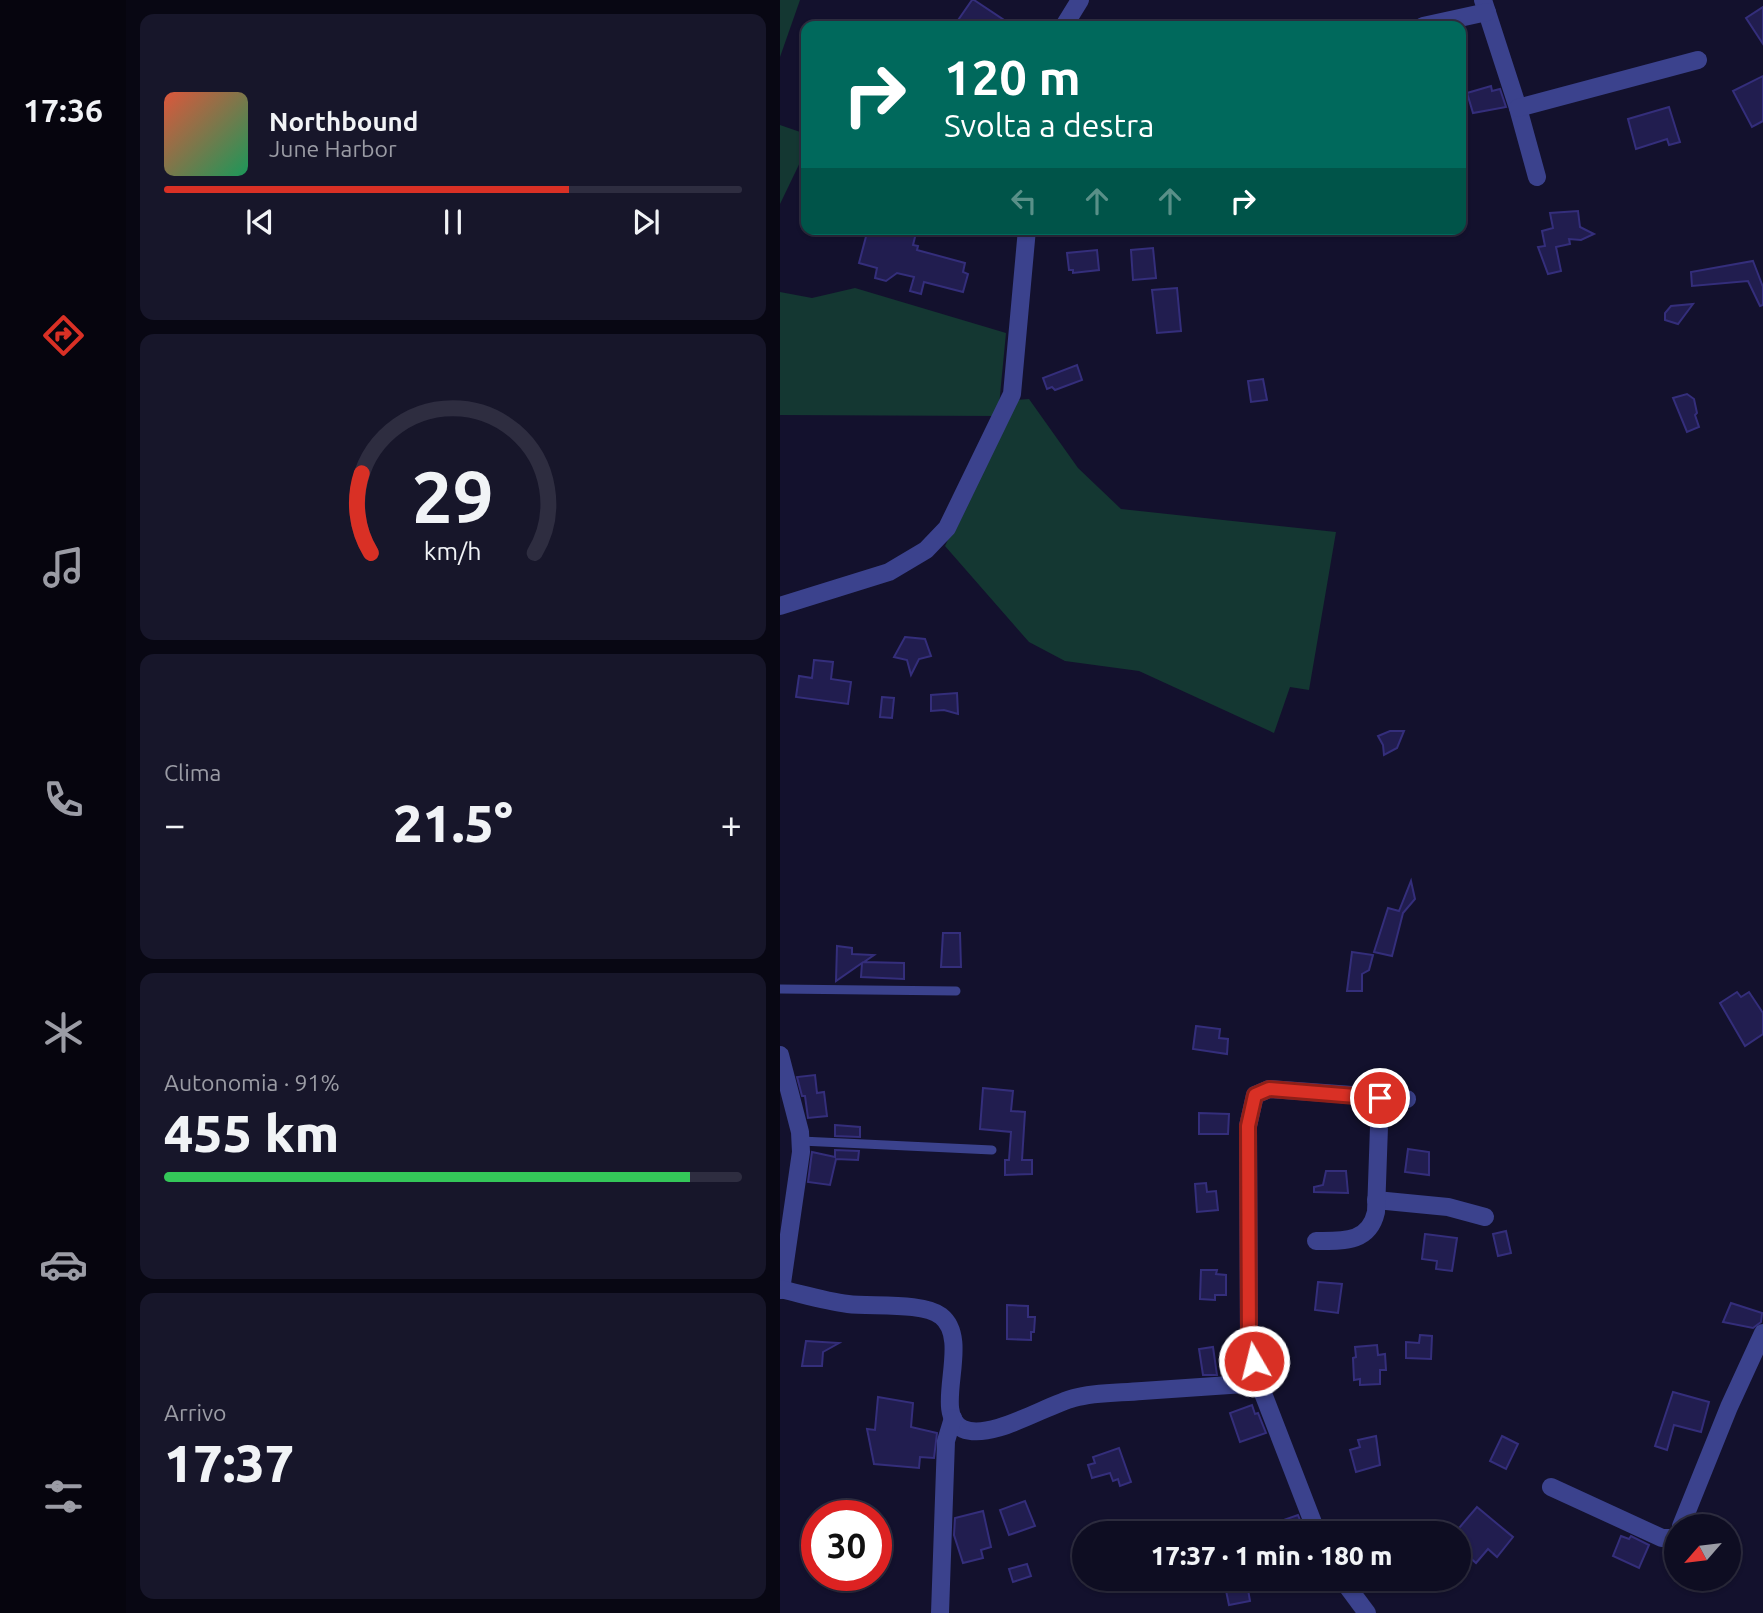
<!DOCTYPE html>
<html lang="it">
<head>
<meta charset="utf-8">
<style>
  :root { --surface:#0e0d22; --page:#17162a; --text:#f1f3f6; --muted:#9b9ca5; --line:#2e2d40; --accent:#d93025 }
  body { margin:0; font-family:Ubuntu,sans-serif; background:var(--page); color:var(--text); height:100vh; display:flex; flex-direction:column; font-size:26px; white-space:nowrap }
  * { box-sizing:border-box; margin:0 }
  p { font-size:23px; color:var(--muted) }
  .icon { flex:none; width:38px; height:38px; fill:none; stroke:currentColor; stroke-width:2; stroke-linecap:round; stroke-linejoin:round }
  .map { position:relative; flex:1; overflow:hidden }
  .drawer { display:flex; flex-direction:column; gap:14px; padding:14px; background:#080713; width:654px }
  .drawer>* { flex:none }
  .top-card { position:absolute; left:21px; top:21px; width:665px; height:214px; border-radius:14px; box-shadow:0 2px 5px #0004,0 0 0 2px var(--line); background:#00695c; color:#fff; overflow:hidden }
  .needle { width:46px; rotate:242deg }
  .fabs { position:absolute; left:884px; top:1514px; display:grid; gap:14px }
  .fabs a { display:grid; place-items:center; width:77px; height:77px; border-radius:50%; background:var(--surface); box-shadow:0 2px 5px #0004,0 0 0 2px var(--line); font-size:35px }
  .speed { position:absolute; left:21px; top:1500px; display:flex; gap:14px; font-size:35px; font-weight:700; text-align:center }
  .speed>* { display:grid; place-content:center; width:91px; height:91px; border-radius:50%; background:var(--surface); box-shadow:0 2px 5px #0004,0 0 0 2px var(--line); line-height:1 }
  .speed .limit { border:10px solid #d22; background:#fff; color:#111 }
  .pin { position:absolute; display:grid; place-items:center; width:60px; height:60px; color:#fff; margin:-30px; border:4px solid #fff; border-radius:50%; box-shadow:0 2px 7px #0007 }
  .me { position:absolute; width:77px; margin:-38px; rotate:352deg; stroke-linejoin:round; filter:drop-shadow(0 0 5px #0008) }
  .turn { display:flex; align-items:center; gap:24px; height:147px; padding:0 28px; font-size:32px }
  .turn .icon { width:91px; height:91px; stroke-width:2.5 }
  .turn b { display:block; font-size:49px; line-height:60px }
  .lanes { display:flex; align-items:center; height:66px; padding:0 28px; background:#0003; justify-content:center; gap:35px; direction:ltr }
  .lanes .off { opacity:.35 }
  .big { font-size:52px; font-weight:800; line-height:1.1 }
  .drawer .card { flex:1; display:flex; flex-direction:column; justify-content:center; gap:10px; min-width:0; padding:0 24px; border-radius:14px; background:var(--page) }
  .drawer .dial { align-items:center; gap:0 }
  .dial svg { height:182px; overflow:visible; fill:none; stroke:var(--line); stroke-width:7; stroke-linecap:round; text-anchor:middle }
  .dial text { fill:var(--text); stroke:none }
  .song { display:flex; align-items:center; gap:21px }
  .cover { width:84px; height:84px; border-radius:10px; background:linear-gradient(135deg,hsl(10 70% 55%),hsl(150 70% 35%)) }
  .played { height:7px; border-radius:4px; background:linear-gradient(90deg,var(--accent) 70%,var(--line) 70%) }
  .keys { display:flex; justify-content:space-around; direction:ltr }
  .heat { display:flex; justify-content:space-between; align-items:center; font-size:38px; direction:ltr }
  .charge { height:10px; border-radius:5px; background:linear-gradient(90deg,#34c759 91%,var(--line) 0) }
  .trip { position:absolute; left:292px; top:1521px; width:399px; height:70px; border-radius:35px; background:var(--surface); box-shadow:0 2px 5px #0004,0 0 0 2px var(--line); font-weight:800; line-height:70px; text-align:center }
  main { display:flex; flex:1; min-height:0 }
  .dock { display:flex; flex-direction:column; width:126px; justify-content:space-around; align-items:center; background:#06050e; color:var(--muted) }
  .dock .icon { width:49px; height:49px }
  .dock .on { color:var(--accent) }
  .dock b { font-size:32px; color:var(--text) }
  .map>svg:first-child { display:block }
  .green { fill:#143732 }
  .building { fill:#211d4f; stroke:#342e7b; stroke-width:2 }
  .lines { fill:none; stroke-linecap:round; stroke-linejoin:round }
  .lane { stroke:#3b428d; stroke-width:9 }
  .street { stroke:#3b428d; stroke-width:18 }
  .route-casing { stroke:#8d1f18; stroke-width:18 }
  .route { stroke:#d93025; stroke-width:12 }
</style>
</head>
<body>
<main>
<nav class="dock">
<b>17:36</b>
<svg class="icon on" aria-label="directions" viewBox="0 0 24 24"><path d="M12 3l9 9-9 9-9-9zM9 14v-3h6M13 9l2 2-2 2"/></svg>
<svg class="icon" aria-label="music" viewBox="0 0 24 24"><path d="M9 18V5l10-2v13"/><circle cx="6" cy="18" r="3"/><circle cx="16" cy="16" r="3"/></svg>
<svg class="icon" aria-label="phone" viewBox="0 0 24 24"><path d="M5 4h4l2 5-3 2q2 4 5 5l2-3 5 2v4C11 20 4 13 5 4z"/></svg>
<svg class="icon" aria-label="climate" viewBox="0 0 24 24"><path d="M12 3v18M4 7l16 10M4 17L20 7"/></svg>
<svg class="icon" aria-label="car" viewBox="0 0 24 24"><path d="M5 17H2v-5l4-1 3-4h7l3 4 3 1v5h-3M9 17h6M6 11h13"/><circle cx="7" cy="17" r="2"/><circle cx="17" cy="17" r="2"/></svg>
<svg class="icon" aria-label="filters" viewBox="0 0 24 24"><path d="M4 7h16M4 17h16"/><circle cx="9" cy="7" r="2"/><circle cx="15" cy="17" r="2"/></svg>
</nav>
<section class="drawer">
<div class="card">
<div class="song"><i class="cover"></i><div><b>Northbound</b><p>June Harbor</p></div></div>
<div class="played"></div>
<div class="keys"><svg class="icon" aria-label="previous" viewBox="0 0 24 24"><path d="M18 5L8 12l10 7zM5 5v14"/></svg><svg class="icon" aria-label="pause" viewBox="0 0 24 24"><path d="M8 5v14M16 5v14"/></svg><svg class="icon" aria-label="next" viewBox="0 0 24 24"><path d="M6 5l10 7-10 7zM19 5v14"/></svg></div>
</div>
<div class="card dial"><svg viewBox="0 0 100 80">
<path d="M14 69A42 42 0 1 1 86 69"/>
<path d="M14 69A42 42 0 0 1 10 34" stroke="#d93025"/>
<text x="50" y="56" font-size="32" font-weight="700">29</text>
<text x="50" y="72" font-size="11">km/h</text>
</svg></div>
<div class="card"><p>Clima</p>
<div class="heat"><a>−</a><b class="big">21.5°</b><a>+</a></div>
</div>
<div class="card"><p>Autonomia · 91%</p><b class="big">455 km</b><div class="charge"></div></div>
<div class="card"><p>Arrivo</p><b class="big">17:37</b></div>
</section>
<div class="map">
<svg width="983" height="1613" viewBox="0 0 983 1613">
  <rect width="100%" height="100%" fill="#13112d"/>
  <g class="green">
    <path d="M0 0H20L0 57Z"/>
    <path d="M0 125 26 134V150L0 204Z"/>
    <path d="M75 288 226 333 218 416 0 415V292L32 298Z"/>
    <path d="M249 399 298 468 341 509 556 532 529 690 510 687 494 733 359 671 285 661 249 642 165 546 235 400Z"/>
  </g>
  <g class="building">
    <path d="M192 0H194L227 22 205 23 203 26H174Z"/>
    <path d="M983 7V44L966 18Z"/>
    <path d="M983 76V121L972 127 953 91Z"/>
    <path d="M711 86 712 91 720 89 726 107 693 113 687 93Z"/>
    <path d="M889 107 900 142 889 145 887 139 856 149 848 119Z"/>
    <path d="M798 211 800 227 814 234 801 240 789 239 790 244 776 247 781 271 768 274 758 247 765 246 762 231 773 228 770 213Z"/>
    <path d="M88 229H137L133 245 138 246 137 250 185 263 183 272 188 274 183 292 144 282 141 294 130 291 134 277 117 273 106 281 95 278 97 268 79 263Z"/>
    <path d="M373 248 376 278 353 280 351 250Z"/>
    <path d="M317 250 319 270 293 273V270H289L287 253Z"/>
    <path d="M973 261 983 287V305L980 306 968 281 912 286 911 272Z"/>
    <path d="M397 288 401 331 377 333 372 290Z"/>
    <path d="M913 304 898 324 885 320V313L891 306Z"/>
    <path d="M297 365 302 380 275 390 272 387 267 389 263 378Z"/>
    <path d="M483 379 487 400 471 402 468 381Z"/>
    <path d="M907 394 914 399 917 413 915 415 919 427 907 432 893 398Z"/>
    <path d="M125 637 145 639 151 656 139 659 131 675 127 660 114 657Z"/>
    <path d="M34 660 53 662 51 679 71 682 68 704 16 697 19 676 32 678Z"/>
    <path d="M177 693 178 714 164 710 151 711V695Z"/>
    <path d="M102 697 114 698 112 718 100 717Z"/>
    <path d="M610 731H624L617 748 604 755 603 745 598 736Z"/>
    <path d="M631 881 635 899 623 913 612 956 594 952 608 908 619 911Z"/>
    <path d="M163 933H180L181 967H161Z"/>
    <path d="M57 946 72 948V954L94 955 84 962 124 963V979L81 977 82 963 56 981Z"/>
    <path d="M572 952 593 955 589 970 582 974V991H567Z"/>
    <path d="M957 992 961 997 969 992 983 1013V1034L965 1046 940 1003Z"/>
    <path d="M416 1026 440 1029 439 1038 448 1039 447 1054 413 1049Z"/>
    <path d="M35 1075 37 1093 44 1092 47 1116 28 1118 25 1096H22L17 1077Z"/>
    <path d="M203 1088 233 1091 231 1111 245 1112 242 1160H252V1174L225 1175V1160H229L231 1132 200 1129Z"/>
    <path d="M419 1113 449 1114 448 1134H419Z"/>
    <path d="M55 1125 80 1127V1137L55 1136Z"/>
    <path d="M628 1149 649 1152V1175L625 1172Z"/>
    <path d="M55 1150 79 1151 78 1160 56 1159 50 1185 28 1182 32 1152 55 1157Z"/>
    <path d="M546 1171H566L568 1193 534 1192V1187L543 1185Z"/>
    <path d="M426 1183 427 1192 436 1191 438 1210 417 1212 415 1184Z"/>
    <path d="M726 1231 731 1253 718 1256 713 1234Z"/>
    <path d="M645 1234 677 1238 672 1271 656 1269 657 1261 642 1259Z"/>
    <path d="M421 1270H437L436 1274 446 1275V1295H435V1300L420 1299Z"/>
    <path d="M538 1282 562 1284 558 1313 535 1310Z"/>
    <path d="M951 1303 982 1313 981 1322 973 1328 943 1322Z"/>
    <path d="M227 1305 248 1306V1317H255L254 1332H251V1340L227 1339Z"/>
    <path d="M640 1335 652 1336 651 1359 626 1358V1342L639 1343Z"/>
    <path d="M26 1341 59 1343 43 1352 42 1366H22Z"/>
    <path d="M597 1345 598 1355 605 1354 606 1370H600V1384L580 1385V1379L574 1380 573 1358 576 1357 575 1347Z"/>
    <path d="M433 1347 437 1375H423L419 1349Z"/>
    <path d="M893 1392 929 1402 921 1432 894 1425 887 1450 875 1446Z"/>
    <path d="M98 1397 133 1403 131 1427 157 1433 154 1458 140 1457 139 1468 94 1464 87 1429 95 1430Z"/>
    <path d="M472 1405 475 1414 478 1413 486 1433 460 1442 450 1413Z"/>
    <path d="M596 1436 600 1465 576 1472 570 1450 580 1447 578 1440Z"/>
    <path d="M722 1436 738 1444 726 1469 710 1461Z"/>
    <path d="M339 1448 351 1482 340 1486 338 1479 333 1481 330 1473 312 1478 308 1465 315 1463 313 1457Z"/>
    <path d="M245 1501 255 1526 229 1535 220 1510Z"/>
    <path d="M697 1507 733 1537 717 1557 708 1549 696 1563 679 1548V1528Z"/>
    <path d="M203 1511 211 1547 201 1550 203 1558 183 1563 174 1535 175 1518Z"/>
    <path d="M518 1515 524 1530 517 1533H472V1531Z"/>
    <path d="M841 1536 849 1539 851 1536 869 1545 859 1568 833 1556Z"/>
    <path d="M247 1564 251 1576 233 1582 229 1569Z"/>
    <path d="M455 1578H466L470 1601 449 1605 444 1581Z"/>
  </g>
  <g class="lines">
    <g class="lane">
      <path d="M0 989 176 991"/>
      <path d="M21 1141 212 1150"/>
    </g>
    <g class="street">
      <path d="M703 0 738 108 757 177"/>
      <path d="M284 26 300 0"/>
      <path d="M643 26 707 12"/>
      <path d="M738 108 918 60"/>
      <path d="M0 606 109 572 146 550 167 528 232 394 247 229"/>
      <path d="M0 1055 20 1132 21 1152 1 1290"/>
      <path d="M596 1200 668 1207 705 1217"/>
      <path d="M536 1241C563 1241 589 1243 596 1212L600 1098"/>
      <path d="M0 1289C22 1294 45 1301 68 1304 91 1307 144 1302 161 1316 193 1341 150 1414 183 1429 211 1441 266 1405 294 1398 316 1392 340 1393 362 1391 401 1388 440 1386 479 1383"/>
      <path d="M771 1487 882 1538H896"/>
      <path d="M901 1526 949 1407 983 1333"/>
      <path d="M537 1533 479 1383 469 1340 468 1126 475 1095 489 1089 627 1099"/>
      <path d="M561 1578 587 1613"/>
      <path d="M160 1613 166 1441 173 1418"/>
    </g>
  </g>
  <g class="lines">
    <g class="route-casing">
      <path id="route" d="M474 1361 469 1340 468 1126 475 1095 489 1089 600 1098"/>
    </g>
    <use href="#route" class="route"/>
  </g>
</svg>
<div class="fabs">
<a><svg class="needle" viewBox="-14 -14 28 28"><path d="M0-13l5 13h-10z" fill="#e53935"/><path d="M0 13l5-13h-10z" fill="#9b9ca5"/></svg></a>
</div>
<div class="speed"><div class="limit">30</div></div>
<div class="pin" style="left:600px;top:1098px;background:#d93025"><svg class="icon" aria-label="arrive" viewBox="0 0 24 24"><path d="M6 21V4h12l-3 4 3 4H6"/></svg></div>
<svg class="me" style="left:474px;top:1361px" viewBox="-20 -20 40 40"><circle r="17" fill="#d93025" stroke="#fff" stroke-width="3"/><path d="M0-11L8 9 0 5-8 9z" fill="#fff"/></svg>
<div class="trip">17:37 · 1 min · 180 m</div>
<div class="top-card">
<div class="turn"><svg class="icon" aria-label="right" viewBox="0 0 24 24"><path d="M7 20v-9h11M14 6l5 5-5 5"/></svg><div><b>120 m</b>Svolta a destra</div></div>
<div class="lanes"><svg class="icon off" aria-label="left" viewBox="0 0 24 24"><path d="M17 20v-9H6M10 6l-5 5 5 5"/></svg><svg class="icon off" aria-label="ahead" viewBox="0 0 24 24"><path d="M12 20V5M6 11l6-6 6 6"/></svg><svg class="icon off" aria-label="ahead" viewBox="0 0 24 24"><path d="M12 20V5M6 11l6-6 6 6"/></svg><svg class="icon" aria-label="right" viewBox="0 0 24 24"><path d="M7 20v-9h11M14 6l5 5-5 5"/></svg></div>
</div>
</div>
</main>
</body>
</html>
